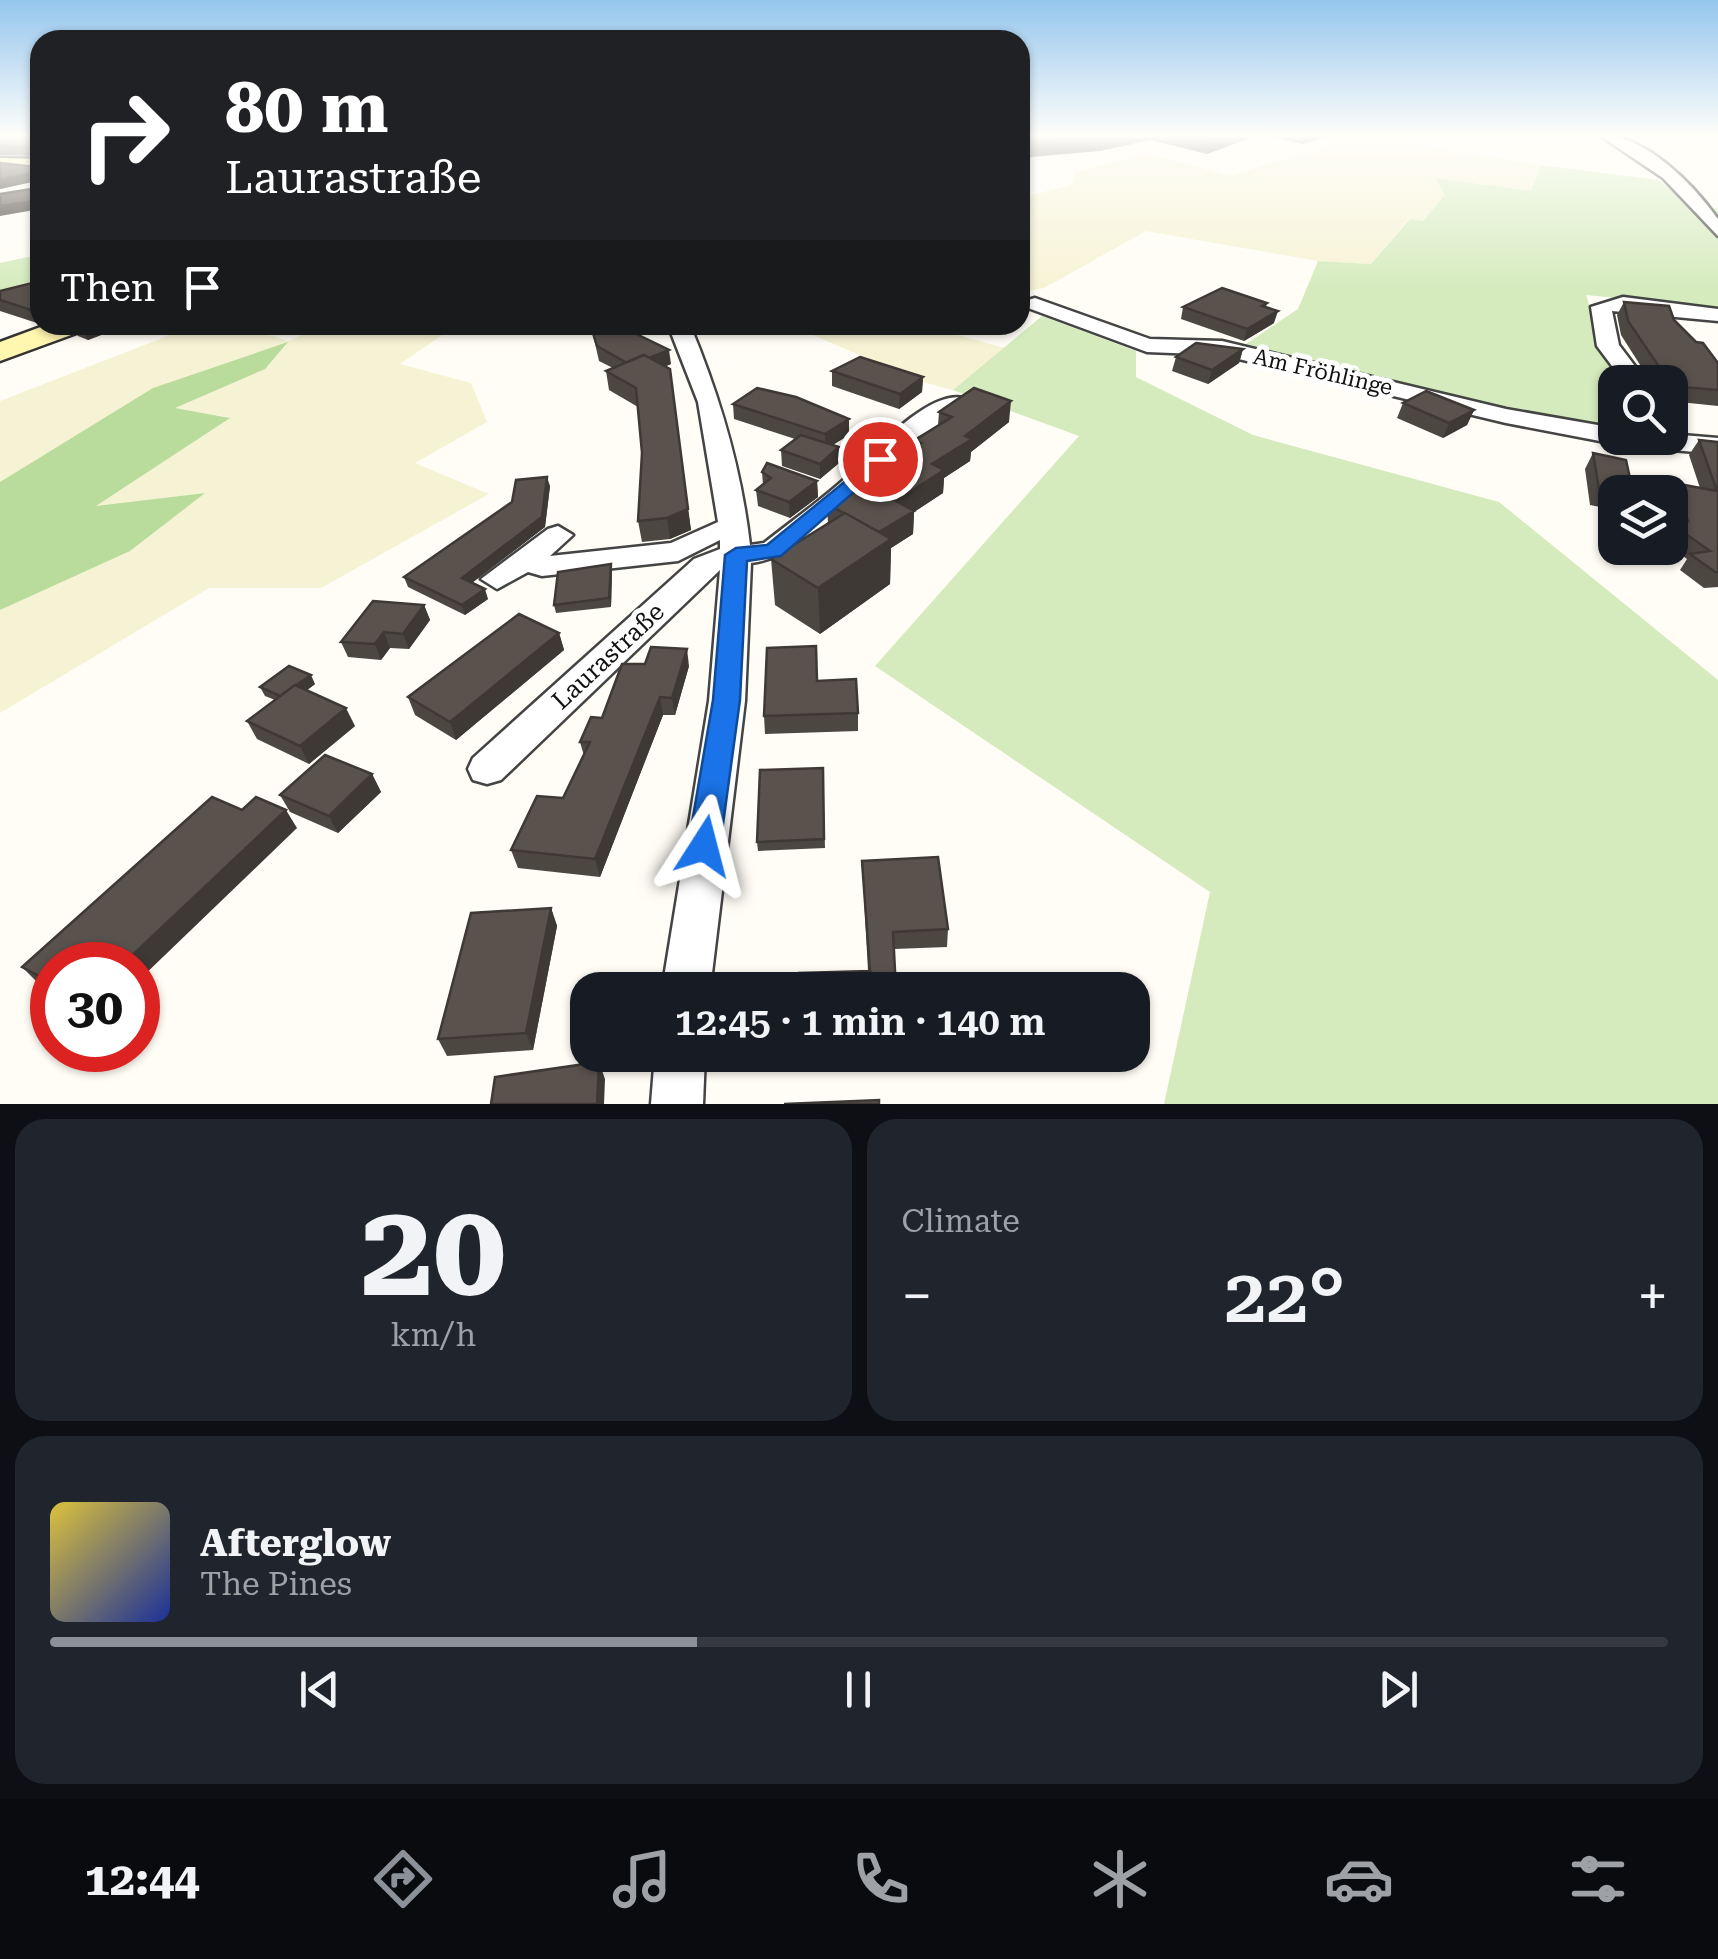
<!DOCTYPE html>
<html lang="en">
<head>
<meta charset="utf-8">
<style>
  :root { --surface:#171b24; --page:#20242c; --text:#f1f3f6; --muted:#9ea1a6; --line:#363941; --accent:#8c9099 }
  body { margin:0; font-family:"Roboto Serif",serif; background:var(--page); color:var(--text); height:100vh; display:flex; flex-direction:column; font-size:38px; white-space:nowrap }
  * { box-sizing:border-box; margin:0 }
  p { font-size:32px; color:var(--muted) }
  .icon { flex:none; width:55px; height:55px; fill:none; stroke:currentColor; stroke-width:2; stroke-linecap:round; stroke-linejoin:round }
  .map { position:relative; height:1104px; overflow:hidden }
  .panel { display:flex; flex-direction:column; gap:15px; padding:15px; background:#0d0f14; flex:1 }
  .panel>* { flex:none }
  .top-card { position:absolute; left:30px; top:30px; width:1000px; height:305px; border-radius:30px; box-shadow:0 2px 8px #0004; background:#202124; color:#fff; overflow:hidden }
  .controls { position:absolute; left:1598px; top:365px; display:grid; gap:20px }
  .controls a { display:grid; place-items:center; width:90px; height:90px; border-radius:20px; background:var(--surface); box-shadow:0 2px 8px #0004; font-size:50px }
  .speed { position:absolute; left:30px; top:942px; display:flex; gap:20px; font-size:50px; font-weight:700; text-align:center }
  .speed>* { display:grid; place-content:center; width:130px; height:130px; border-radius:50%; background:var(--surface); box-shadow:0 2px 8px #0004; line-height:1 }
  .speed .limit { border:15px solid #d22; background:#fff; color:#111 }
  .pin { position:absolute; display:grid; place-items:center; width:85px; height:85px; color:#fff; margin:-42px; border:5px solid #fff; border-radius:50%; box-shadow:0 2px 10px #0007 }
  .me { position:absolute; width:110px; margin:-55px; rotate:9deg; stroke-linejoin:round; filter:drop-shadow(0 0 8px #0008) }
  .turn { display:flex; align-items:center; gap:35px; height:210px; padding:0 30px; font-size:45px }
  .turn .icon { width:130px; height:130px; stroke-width:2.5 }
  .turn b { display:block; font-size:70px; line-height:85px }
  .then { display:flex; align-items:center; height:95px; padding:0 30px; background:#0003; gap:20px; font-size:38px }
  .big { font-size:75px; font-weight:600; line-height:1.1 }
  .panel .card { flex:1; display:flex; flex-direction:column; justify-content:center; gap:15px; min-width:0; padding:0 35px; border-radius:30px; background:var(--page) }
  .panel .dial { align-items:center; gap:0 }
  .dial b { font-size:130px; line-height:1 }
  .song { display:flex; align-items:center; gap:30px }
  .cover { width:120px; height:120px; border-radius:15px; background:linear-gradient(135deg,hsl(50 70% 55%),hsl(230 70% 35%)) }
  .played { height:10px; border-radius:5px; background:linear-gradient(90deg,var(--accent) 40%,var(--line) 40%) }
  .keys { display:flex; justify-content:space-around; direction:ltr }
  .heat { display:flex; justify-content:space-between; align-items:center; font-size:55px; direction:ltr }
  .panel .tiles { flex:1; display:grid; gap:15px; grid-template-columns:1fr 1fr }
  .card:last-child { grid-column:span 2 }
  .trip { position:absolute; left:570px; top:972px; width:580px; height:100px; border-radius:30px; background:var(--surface); box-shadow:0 2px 8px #0004; font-weight:600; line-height:100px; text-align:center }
  .tabs { display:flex; height:160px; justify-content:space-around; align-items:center; background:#090b0e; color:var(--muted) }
  .tabs .icon { width:70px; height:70px }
  .tabs .selected { color:var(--accent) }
  .tabs b { font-size:45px; color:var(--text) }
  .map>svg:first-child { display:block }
  .farmland { fill:#f6f3d4 }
  .green { fill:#d5ebbd }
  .forest { fill:#b9dc9c }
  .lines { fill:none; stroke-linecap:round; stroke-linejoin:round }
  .street-casing { stroke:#444; stroke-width:5 }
  .secondary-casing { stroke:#333; stroke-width:5 }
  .street { fill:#fff; fill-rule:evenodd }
  .secondary { fill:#fff6b0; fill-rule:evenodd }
  .wall { fill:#4d4742 }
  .shaded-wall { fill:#3f3936 }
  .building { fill:#5a524d; stroke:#3f3936; stroke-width:2.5 }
  .route { fill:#1a73e8; stroke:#114b97; stroke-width:2.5 }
  .labels { text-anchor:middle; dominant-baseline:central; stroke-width:10; stroke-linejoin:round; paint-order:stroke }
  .far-street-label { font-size:22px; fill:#111; stroke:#fff }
  .street-label { font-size:25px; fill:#111; stroke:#fff }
</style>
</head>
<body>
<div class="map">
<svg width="1718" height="1104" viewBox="0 0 1718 1104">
  <rect width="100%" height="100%" fill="#fffdf5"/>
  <g class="farmland">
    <path d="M1361 135 1541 165 1531 191 1436 178 1445 195 1423 221 1409 219 1371 264 1318 261 1146 231 1044 288 1020 292V198L1071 185 1075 172 1147 153 1230 176Z"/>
    <path d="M196 325H236L288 341 326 325H457L400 364 471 383 487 422 415 463 489 494 321 588H209L0 713V610L203 493 94 507 228 417 173 408 265 369 76 436 0 482V401Z"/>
    <path d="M790 325H961L953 334 1006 348 953 390 919 381Z"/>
  </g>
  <g class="green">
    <path d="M1541 165 1658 180 1689 203 1718 209V308L1586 295 1602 344 1630 382H1615V434L1237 350 1298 309 1318 261 1371 264 1410 219 1423 221 1445 195 1435 178 1531 191Z"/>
    <path d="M28 257H40V283L0 294V263Z"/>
    <path d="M1042 316 1136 351V377L1253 435 1499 502 1718 680V1104H1164L1210 892 875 666 1079 436 953 390Z"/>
  </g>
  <path class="forest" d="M288 342 265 369 175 408 230 418 96 506 205 493 130 551 0 610V482L153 388Z"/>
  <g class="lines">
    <g class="street-casing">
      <g id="street">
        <path d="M1599 135C1644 133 1694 185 1718 219V236L1663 178Z"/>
        <path d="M1623 297 1718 309V321L1612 311 1619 345 1647 382H1624L1597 346 1591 307Z"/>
        <path d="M1035 298 1150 339 1222 341 1506 409 1615 428V438L1670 434 1718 438V454L1626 446 1506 423 1222 355 1147 352 1028 308V300Z"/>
        <path d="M668 325H690C720 397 741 467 750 545L764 543C793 520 823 499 850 474 873 452 929 389 964 398L967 403C951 423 922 431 903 448 855 488 816 554 751 563L745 701 710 990H662L709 701 720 570 501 780 487 784 473 780 468 769 473 758 694 559 720 549V540L678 561 542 576 528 572 497 589 481 579 548 529 558 526 573 535 550 556 671 543 718 522 698 402Z"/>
        <path d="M655 1055H705L703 1104H651Z"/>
      </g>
    </g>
    <g class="secondary-casing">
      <g id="secondary">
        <path d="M0 158 40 159V171L0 170Z"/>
        <path d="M46 325H86L82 331 0 361V342Z"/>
      </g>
    </g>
    <use href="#street" class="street"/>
    <use href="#secondary" class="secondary"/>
  </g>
  <g class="wall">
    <path d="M0 135H40V209L37 181 0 189 36 167 37 156 0 155Z"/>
    <path d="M1054 135H1258L1207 154 1150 140 1099 151 1022 139Z"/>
    <path d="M1265 135H1333L1302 144Z"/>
    <path d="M40 281V324L0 311V291Z"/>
    <path d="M1624 302 1674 320 1718 363V406L1670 401V382H1651L1621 335 1617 315Z"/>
    <path d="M1267 303 1266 307 1274 323 1244 341 1181 319 1183 307Z"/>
    <path d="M72 325H127L88 340 78 336Z"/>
    <path d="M605 325H645L627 329 671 364 666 366 691 530 670 539 642 542 638 521 642 453 638 407 609 390 606 371 613 368 599 361 592 330 606 328Z"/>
    <path d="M1243 349 1239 363 1208 384 1172 371 1176 357Z"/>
    <path d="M832 371 923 377 922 392 899 409 832 386Z"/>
    <path d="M1403 403 1474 410 1467 425 1443 438 1397 418Z"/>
    <path d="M733 404 849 419V435L833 445 839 447V463L820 479 782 466 781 450 795 439 734 419Z"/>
    <path d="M939 412 1009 422 971 452 970 461 944 478 943 493 914 512 913 534 891 548 890 584 820 634 775 605 771 559 828 524 827 504 915 446V440L938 425Z"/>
    <path d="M1699 440 1718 442V587L1704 588 1680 570 1687 559 1670 546V523H1672L1670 516V492H1667L1673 483 1700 488 1689 455Z"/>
    <path d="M1593 453 1615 492V510L1590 505 1585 469Z"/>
    <path d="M762 472 817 481 818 497 790 518 758 506 756 490 763 485Z"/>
    <path d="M550 486 545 527 472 583 488 599 465 615 408 587 404 577Z"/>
    <path d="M611 564 612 572 611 607 556 613 554 605Z"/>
    <path d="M424 605 430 620 409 649 390 648 381 660 348 657 341 642Z"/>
    <path d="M559 633 564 650 456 740 415 715 408 697Z"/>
    <path d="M689 666 675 715H663L600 877 518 868 511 850 563 798 584 756 580 742 602 718Z"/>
    <path d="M817 681 858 713V731L765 734 764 716Z"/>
    <path d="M315 684 307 690 355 726 309 764 257 739 247 721 275 700 265 696 260 687Z"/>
    <path d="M823 768 825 848 758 851 757 842Z"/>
    <path d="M372 774 381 792 338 833 290 812 280 795Z"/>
    <path d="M242 810 297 828 52 965V991L39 984 22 967Z"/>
    <path d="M862 861 948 929 947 947 894 949 868 971Z"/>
    <path d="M551 908 557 926 533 1050 447 1056 438 1039Z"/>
    <path d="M797 1055H900L899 1065 798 1067Z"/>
  </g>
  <g class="shaded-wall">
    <path d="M1107 135H1151L1150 140 1099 151 1020 158V143Z"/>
    <path d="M1222 135H1258L1207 154 1210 139Z"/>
    <path d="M1305 135H1333L1302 144Z"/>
    <path d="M35 172 39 180 0 189V180Z"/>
    <path d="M40 200V209L0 216V206Z"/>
    <path d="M1278 311 1274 323 1244 341 1247 329Z"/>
    <path d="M82 325H127L88 340 80 326Z"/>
    <path d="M607 325H645L646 326 608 332Z"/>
    <path d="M1243 349 1239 363 1208 384 1212 370Z"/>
    <path d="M669 350 671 364 634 380 632 365Z"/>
    <path d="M670 369 691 530 670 539 667 518Z"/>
    <path d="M923 377 922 392 899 409 900 394Z"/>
    <path d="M1011 401 1009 422 971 452 970 461 944 478 943 493 914 512 913 534 891 548 890 584 820 634 818 588 878 533 896 501 932 464 965 436Z"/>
    <path d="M1474 410 1467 425 1443 438 1449 423Z"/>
    <path d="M849 419V435L825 449V434Z"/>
    <path d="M839 447V463L820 479V464Z"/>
    <path d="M547 477 550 486 545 527 465 588 462 578Z"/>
    <path d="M817 481 818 497 790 518 789 502Z"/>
    <path d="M611 564 612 572 611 607 609 598Z"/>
    <path d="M485 589 488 599 465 615 462 605Z"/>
    <path d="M424 605 430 620 409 649 403 634Z"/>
    <path d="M384 632 390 648 381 660 375 644Z"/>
    <path d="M559 633 564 650 456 740 450 722Z"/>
    <path d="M687 649 689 666 675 715 672 698Z"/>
    <path d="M311 675 315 684 287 706 282 697Z"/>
    <path d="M660 697 663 715 600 877 595 859Z"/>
    <path d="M346 708 355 726 309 764 300 746Z"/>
    <path d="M372 774 381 792 338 833 329 816Z"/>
    <path d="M286 810 297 828 138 981V965H122Z"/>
    <path d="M551 908 557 926 533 1050 526 1033Z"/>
    <path d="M599 1062 605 1079 604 1104H597Z"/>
  </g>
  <g class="building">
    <path d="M0 135H40V200L0 206V194L38 188 35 172 0 180V163L36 167 39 148 0 147Z"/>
    <path d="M1054 135H1107L1020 143V137L1022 139Z"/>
    <path d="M1192 135H1222L1210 139Z"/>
    <path d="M40 281V309L31 310 0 300V291Z"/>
    <path d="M1222 288 1267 303 1262 306 1278 311 1247 329 1183 307Z"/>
    <path d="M1624 302 1669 306 1674 320 1696 342 1703 343 1718 363V390L1670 386V382H1664L1658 365 1628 321Z"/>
    <path d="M620 326 669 350 649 358 644 355 627 363 597 346 592 330Z"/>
    <path d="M1196 343 1243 349 1212 370 1176 357Z"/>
    <path d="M644 355 670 369 688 509 667 518 638 521 642 453 636 388 606 371Z"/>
    <path d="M860 357 923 377 900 394 832 371Z"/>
    <path d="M757 388 796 397 849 419 825 434 733 404Z"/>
    <path d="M974 388 1011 401 965 436 972 439 932 464 944 470 896 501 914 511 879 532 827 504 848 485 921 443 915 440 952 417 939 412Z"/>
    <path d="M1426 391 1474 410 1449 423 1403 403Z"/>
    <path d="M801 435 839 447 820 464 781 450Z"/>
    <path d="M1699 440 1718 442V572H1715L1690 554 1710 551 1670 523 1688 521 1673 483 1717 491Z"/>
    <path d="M1593 453 1626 460 1633 492H1617L1599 489Z"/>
    <path d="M767 463 817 481 789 502 756 490 771 478 762 472Z"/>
    <path d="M547 477 542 517 462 578 485 589 462 605 404 577 512 502 516 480Z"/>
    <path d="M845 513 891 539 818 588 771 559Z"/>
    <path d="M611 564 609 598 554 605 558 572Z"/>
    <path d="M373 601 424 605 403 634 384 632 375 644 341 642Z"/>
    <path d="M519 614 559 633 450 722 408 697Z"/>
    <path d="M816 646 817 681 856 679 858 713 764 716 767 648Z"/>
    <path d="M651 647 687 649 672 698 660 697 595 859 511 850 537 796 563 798 590 742H580L591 717 602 718 622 664H645Z"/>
    <path d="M289 666 311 675 280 696 260 687Z"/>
    <path d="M295 685 346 708 300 746 247 721Z"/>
    <path d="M325 755 372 774 329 816 280 795Z"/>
    <path d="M823 768 824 839 757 842 760 770Z"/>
    <path d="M212 797 242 810 256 797 286 810 122 965H52V983L22 967Z"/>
    <path d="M938 857 948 929 893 932 896 990H798L799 973 870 971 862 861Z"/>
    <path d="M551 908 526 1033 438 1039 471 913Z"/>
    <path d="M599 1062 597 1104H491L495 1077Z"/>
    <path d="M879 1100V1104H784Z"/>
  </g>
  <linearGradient id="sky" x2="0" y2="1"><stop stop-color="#95c6ee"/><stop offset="0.47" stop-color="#fffefa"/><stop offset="1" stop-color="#fffefa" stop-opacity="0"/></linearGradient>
  <rect width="1718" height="289" fill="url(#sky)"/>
  <path class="route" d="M880 453 890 459 887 463 781 556 747 561 740 700 720 846 715 855 704 859 693 855 688 846 713 700 725 555 736 548 767 545Z"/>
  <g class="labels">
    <g class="far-street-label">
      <text transform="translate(1323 372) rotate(13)">Am Fröhlinge</text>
    </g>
    <g class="street-label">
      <text transform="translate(608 656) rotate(-43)">Laurastraße</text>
    </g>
  </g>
</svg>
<div class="controls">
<a><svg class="icon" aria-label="search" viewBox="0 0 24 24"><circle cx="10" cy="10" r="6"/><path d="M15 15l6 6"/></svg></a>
<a><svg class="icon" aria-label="layers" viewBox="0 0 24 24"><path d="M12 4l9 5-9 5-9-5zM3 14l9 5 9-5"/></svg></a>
</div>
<div class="speed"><div class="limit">30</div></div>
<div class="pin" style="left:880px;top:459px;background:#d93025"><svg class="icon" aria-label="arrive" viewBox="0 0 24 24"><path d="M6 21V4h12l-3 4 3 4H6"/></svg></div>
<svg class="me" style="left:704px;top:846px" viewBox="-20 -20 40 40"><path d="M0-17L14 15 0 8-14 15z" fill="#1a73e8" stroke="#fff" stroke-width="4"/></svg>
<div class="trip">12:45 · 1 min · 140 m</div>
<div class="top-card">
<div class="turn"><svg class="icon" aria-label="right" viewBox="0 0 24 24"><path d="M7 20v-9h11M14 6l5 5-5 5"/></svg><div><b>80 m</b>Laurastraße</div></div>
<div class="then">Then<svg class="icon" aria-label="arrive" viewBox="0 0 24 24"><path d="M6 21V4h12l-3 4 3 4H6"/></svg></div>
</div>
</div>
<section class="panel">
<div class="tiles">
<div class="card dial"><b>20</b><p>km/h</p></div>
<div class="card"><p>Climate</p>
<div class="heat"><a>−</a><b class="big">22°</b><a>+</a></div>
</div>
<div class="card">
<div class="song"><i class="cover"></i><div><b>Afterglow</b><p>The Pines</p></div></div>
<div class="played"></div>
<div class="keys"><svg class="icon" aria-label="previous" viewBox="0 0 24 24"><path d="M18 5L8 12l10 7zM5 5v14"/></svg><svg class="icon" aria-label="pause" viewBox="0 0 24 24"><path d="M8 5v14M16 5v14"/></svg><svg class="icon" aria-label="next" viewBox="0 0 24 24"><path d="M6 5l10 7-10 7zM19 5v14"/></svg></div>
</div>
</div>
</section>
<nav class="tabs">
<b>12:44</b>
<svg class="icon selected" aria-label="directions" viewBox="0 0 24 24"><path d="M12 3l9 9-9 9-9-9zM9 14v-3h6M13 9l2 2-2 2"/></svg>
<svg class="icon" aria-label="music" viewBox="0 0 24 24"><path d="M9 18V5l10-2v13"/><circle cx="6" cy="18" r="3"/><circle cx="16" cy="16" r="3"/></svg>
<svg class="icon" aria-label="phone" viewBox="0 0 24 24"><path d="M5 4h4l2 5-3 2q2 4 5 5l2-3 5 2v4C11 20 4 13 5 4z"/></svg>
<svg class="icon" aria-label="climate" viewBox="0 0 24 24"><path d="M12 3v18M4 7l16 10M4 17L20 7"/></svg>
<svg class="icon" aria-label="car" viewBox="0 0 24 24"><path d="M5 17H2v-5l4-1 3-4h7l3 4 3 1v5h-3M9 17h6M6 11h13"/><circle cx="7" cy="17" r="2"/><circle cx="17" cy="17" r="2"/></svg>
<svg class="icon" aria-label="filters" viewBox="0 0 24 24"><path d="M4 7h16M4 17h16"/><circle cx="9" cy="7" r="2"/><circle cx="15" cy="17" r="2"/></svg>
</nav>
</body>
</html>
